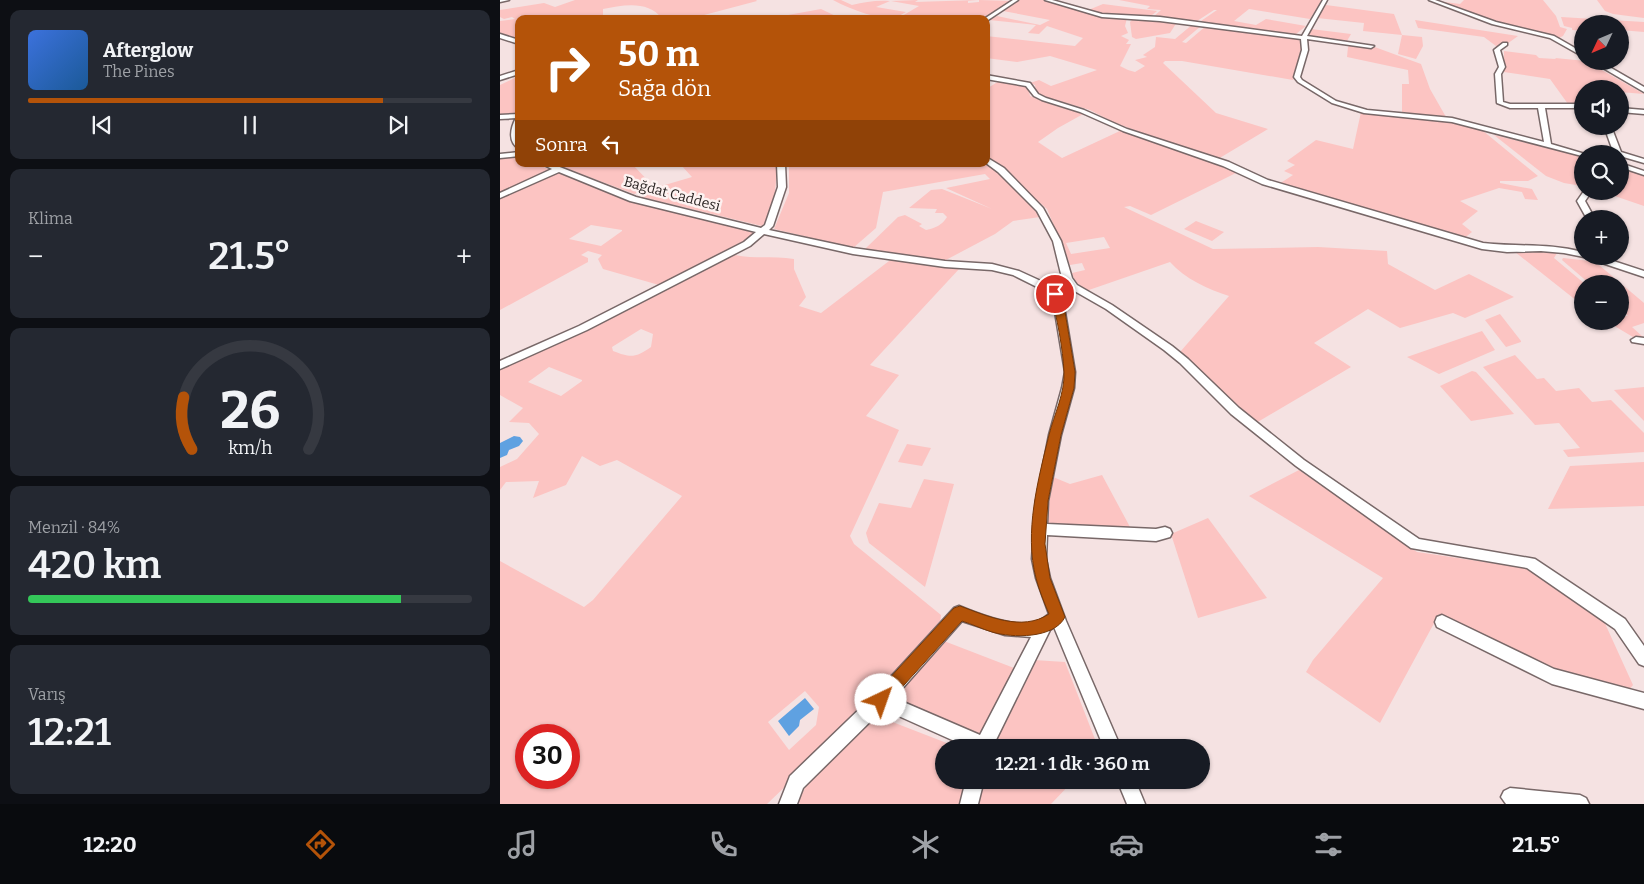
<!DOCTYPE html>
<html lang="tr">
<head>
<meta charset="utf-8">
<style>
  :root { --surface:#171b24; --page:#242831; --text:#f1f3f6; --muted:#9ea1a6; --line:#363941; --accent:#b45309 }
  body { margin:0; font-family:Bitter,serif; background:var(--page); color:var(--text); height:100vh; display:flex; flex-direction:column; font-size:19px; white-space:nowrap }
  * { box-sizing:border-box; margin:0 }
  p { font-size:16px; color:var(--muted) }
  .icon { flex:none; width:28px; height:28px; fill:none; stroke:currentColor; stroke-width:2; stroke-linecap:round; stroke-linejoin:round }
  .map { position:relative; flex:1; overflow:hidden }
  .panel { display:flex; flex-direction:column; gap:10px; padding:10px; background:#0d0f14; width:500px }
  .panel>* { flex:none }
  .hud { position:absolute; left:15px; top:15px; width:475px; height:152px; border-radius:10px; box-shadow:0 1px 4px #0004; background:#b45309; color:#fff; overflow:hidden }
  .needle { width:32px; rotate:226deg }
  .fabs { position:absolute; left:1074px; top:15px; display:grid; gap:10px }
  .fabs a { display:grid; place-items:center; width:55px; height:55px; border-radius:50%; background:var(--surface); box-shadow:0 1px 4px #0004; font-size:25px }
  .speed { position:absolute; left:15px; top:724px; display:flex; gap:10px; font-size:25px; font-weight:700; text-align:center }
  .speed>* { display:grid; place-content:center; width:65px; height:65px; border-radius:50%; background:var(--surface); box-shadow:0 1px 4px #0004; line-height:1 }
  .speed .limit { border:8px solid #d22; background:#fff; color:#111 }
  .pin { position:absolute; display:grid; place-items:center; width:42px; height:42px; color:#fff; margin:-21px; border:2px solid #fff; border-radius:50%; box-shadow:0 1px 5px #0007 }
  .me { position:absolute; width:55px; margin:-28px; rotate:42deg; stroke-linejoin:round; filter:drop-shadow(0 0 4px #0008) }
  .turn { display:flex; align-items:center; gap:18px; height:105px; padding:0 20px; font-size:22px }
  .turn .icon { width:65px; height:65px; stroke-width:2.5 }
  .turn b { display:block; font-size:35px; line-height:42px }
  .then { display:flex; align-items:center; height:48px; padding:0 20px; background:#0003; gap:10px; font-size:19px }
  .big { font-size:38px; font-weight:600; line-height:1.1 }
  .panel .card { flex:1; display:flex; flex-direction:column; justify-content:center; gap:8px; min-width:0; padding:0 18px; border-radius:10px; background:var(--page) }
  .panel .dial { align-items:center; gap:0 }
  .dial svg { height:130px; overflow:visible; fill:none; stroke:var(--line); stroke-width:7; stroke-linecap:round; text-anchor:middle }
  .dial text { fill:var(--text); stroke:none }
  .song { display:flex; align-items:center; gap:15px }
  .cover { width:60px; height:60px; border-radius:8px; background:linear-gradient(135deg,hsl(220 70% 55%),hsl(210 70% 35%)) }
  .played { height:5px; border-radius:2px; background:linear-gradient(90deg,var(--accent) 80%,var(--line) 80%) }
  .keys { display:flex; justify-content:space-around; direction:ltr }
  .heat { display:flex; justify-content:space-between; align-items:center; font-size:28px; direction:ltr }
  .charge { height:8px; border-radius:4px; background:linear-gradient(90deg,#34c759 84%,var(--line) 0) }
  .trip { position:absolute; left:435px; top:739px; width:275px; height:50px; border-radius:25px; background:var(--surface); box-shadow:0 1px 4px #0004; font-weight:600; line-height:50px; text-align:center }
  .menu { display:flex; height:80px; justify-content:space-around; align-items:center; background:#090b0e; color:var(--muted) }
  .menu .icon { width:35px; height:35px }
  .menu .selected { color:var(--accent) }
  .menu b { font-size:22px; color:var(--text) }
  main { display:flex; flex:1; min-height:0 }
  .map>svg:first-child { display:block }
  .green { fill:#fcc4c2; fill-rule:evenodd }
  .water { fill:#5fa1e1 }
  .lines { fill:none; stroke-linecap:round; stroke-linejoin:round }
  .minor-casing { stroke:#786868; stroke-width:3 }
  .minor { fill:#fff; fill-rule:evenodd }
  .route { fill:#b45309; stroke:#753606 }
  .labels { text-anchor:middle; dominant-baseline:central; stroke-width:5; stroke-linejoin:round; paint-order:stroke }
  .far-street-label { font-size:14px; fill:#272120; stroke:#fdf2f1 }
</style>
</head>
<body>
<main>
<section class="panel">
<div class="card">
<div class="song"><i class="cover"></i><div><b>Afterglow</b><p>The Pines</p></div></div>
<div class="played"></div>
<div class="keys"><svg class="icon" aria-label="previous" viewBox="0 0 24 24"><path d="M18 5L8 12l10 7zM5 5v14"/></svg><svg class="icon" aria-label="pause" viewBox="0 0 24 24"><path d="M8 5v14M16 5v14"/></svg><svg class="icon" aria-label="next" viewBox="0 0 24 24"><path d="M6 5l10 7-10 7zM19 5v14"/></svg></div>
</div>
<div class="card"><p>Klima</p>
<div class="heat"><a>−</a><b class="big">21.5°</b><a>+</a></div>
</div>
<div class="card dial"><svg viewBox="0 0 100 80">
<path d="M14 69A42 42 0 1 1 86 69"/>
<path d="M14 69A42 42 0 0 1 9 37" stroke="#b45309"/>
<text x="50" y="56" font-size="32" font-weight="700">26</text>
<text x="50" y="72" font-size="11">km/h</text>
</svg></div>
<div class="card"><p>Menzil · 84%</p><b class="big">420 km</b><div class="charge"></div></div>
<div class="card"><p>Varış</p><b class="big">12:21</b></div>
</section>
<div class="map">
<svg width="1144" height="804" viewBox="0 0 1144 804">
  <rect width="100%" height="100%" fill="#f5e2e2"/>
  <g class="green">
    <path d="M75 0H256L257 1 189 19H162C149 0 123 5 103 9V19H19V38L0 34V21L15 19 12 17 4 19 0 17V10L44 3 55 7Z"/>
    <path d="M333 0H341L352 5C365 2 376 0 390 1L376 7 406 12 397 17 400 19C378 19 353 11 333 0Z"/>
    <path d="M418 0 415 2 478 0 468 1V3L479 2V0L513 1 485 19H408L402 16 419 6 391 1Z"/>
    <path d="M519 0H544L591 14 627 18 625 26 628 33 621 36 629 40 626 44H631L620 66 628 70 635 72 645 66 635 60 647 57 643 55 655 47 656 37 675 39 693 24 701 26 682 42 686 43 706 26 800 36 803 45 793 80 682 61H665L663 63 716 113 768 129 718 159 653 137 613 122 590 110 542 96 536 94 535 85 530 83 539 80 551 86 597 70 550 56 517 62 486 58V36L575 46 583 38 547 26 539 34 528 33 536 25 489 20 497 16 540 25 550 20 503 11Z"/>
    <path d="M619 0H822L810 19 749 9 734 21 756 25 766 19 806 26 796 34 698 23 717 10H714L694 23 653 17 661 10 647 9 650 6Z"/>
    <path d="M964 0H1043L1056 16 1060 27 1067 29 1063 36 1059 38 992 21 937 1 960 4Z"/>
    <path d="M1097 0H1144V18L1113 14 1105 11Z"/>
    <path d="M603 4 657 11C656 12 651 16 650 16 638 20 599 13 586 11Z"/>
    <path d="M826 5 894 14 902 35 922 37 923 46 916 59 898 54 902 35 863 31 864 23 817 18Z"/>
    <path d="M321 9 342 19H266Z"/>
    <path d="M1061 17 1144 22V32L1120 30V24H1082V31L1072 30V28L1064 26Z"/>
    <path d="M633 19 677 22 670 33 636 39 632 37 630 22Z"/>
    <path d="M915 20 1018 36 1000 49 984 37 918 28Z"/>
    <path d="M811 29 851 34 847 41 809 36 808 34Z"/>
    <path d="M852 43 872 46 921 64 930 89 946 117 902 114V84H909L908 70 847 57 848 47Z"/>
    <path d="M1004 51 1036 55 1039 58 1056 59 1055 58 1086 61 1144 94 1120 92V89H1082V104H1068L1050 79 1004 72Z"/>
    <path d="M19 76 18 113 0 115V85Z"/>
    <path d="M501 80 528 87 530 96 556 106 585 113 558 128 538 142 562 158 622 130 663 146 696 155 738 172 651 215 630 206 624 207 713 249 818 247 887 251 888 264 935 290 969 274 1014 297 965 318 953 313 900 328 868 309 814 343 851 367 756 423 680 352 729 296C708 289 685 279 670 262L586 291 575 282 572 273 585 270 582 263 570 265 547 209 486 155V89ZM604 237 610 248 571 254 566 243Z"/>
    <path d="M861 112 951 121 982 130 1038 176 1028 181H1000V183L1032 189 1038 200 1025 199 1022 192 999 188 960 201 978 211 962 224 972 232 963 239 779 184 793 175 784 171 795 165 787 161 816 140 853 149Z"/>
    <path d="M994 135 1082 156V186L1064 183 1046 176Z"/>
    <path d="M19 156V164H38L52 171 0 194V157Z"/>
    <path d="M486 162 516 187 534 210H537L540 217 513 221 495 234 444 261 365 249 398 217 405 215 422 224 419 226 426 230C436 228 442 225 447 217L443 213H435L437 209 409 208 431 190 442 189 492 209 446 188 490 179 485 174 383 192 376 228 353 248 274 229 289 193V164H486Z"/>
    <path d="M55 164H132L154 187 134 194Z"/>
    <path d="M180 164H276C277 180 275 215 262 226L141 197 158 187 192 177Z"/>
    <path d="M1120 166 1144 174V206L1100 191H1120Z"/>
    <path d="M56 172 123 199 256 233 229 252 159 285 103 269 98 259 102 255 88 251 81 255 88 258V262L0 310V199ZM91 225 122 230V231L101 246 69 239Z"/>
    <path d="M696 221 724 232 712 241 684 229Z"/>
    <path d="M1040 249 1057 253 1054 258 1085 284H1082V305L1015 252Z"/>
    <path d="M235 255C254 259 274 256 294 259V269L306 297 299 306 321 313 393 258 460 268 370 365 399 375 366 416 399 430 350 536 354 544 441 615 440 625 387 683C373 685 368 696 366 709L267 804H0V561L84 607 93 600 182 496 117 460 100 466 82 456 66 485 33 498 39 481 6 482 0 490V467L17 459 39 434 29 423 9 422 23 408 0 395V369L124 312 194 273ZM141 329 153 334 151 347C135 358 131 358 113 351L112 347ZM49 367 82 380V381L61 396 28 382ZM305 691 319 707 316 725 289 750 268 722ZM26 735H69V778H26Z"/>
    <path d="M1063 258 1090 261 1099 265 1144 303V323L1132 327 1143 337H1133L1106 321H1120V313L1125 316H1128L1120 309V284H1090L1062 260Z"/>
    <path d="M1000 314 1021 341V342L1006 347 985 320Z"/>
    <path d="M982 331 995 350 939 374 907 357Z"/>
    <path d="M1015 355 1037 379 1044 378 1056 391 1079 388 1092 402 1111 400 1144 433V452L1068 457 1063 450 1080 448 1059 423 1035 425 983 367Z"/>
    <path d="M972 371 976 372 1014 414 971 421 940 386Z"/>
    <path d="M1144 387V421L1114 390Z"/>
    <path d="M407 444 431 448 422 466 398 462Z"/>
    <path d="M1144 462V506L1048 509 1070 466Z"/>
    <path d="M799 470 917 552 1033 569 1103 619 1133 685 1129 690 1056 670 939 614 880 723 806 672 813 660 883 578 749 496Z"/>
    <path d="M602 475 630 527 546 525 553 477 570 484Z"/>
    <path d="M424 479 454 484 425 587 369 543 366 533 379 503 411 508Z"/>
    <path d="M708 518 767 598 698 618 671 534Z"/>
    <path d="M444 641 514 668 483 737 422 714 395 696Z"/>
    <path d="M534 660 565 662 598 747 491 748Z"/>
    <path d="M377 716 457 747 444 748V780H468L461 804H300L298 801 307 784Z"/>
    <path d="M484 780H574L551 804H479Z"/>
  </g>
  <g class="water">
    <path d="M14 436 20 437 23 441 19 446 9 450 7 455 0 458V443Z"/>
    <path d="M305 698 314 709 300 720 299 726 289 736 278 721Z"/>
  </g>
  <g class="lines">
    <g class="minor-casing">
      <g id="minor">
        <path d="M0 0H9L0 2Z"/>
        <path d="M513 0H518L488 20 484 19Z"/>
        <path d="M545 0H552L602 14 660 17 802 36 823 0H827L807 36 874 46 871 48 807 39 808 50 800 77 802 80 836 101 867 110 952 118 1044 142 1038 108H1010L997 103 995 74 999 67 994 50 1003 43H1007V45L1000 50 1005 67 1001 74 1003 102 1010 104H1082V108H1045L1051 144 1085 154H1082V156L952 122 864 113 832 103 798 82 794 77 802 50 801 39 660 21 602 17Z"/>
        <path d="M929 0H935L996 22 1054 36 1082 52V56L1050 38 992 24Z"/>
        <path d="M0 34 19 40V44L0 38Z"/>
        <path d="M1091 61H1099L1144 87V92Z"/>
        <path d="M19 70V74L0 80V76Z"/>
        <path d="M486 75 530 83 538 94 546 98 584 110 627 129 729 162 768 180 983 243C1016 247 1050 243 1082 252V256H1098L1144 271V277L1084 257 1064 253 1041 251 1007 252 982 249 762 184 723 166 623 131 580 112 542 100 534 96 526 86 486 79Z"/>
        <path d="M1120 108 1144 110V114L1120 112Z"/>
        <path d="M19 114V149C8 142 10 129 16 118L0 119V115Z"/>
        <path d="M1104 126H1111L1121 152 1144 159V163L1120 156V154H1114Z"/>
        <path d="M19 152V156L0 158V154Z"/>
        <path d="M486 157 504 168 543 208 561 241 572 278 577 285 612 305 672 346 688 359 739 408 804 460 919 539 1035 559 1125 619 1144 646V666L1139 664 1115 629 1027 568 911 548 796 466 731 414 680 363 664 350 606 309 571 289 562 278 553 241 537 211 498 172 486 163Z"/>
        <path d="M1120 163 1144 171V175L1120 167Z"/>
        <path d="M42 164H52L136 197 261 228 265 225 278 187 277 164H285L286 187 273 226 269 230 353 248 445 261 492 264 519 271 554 287 560 293 564 306 575 372 574 388 561 435 548 501 547 524 656 529 665 527 670 529 672 533 670 537 656 541 547 535 546 559 550 578 566 621 621 748H604L554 627 550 630 492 748H470L383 709 303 788 297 804H279L290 776 375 694 454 608 459 606C478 614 515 629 536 622 540 621 545 617 549 614L536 578 532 559 536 501 549 435 562 388 565 372 554 306 551 294 513 275 492 270 445 267 353 254 264 234 250 246 87 330 0 369V361L79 326 244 242 256 232 130 201 59 172 0 198V193L52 169ZM462 621 505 635 531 637 480 735 394 698Z"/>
        <path d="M1084 191H1092L1085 201 1095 219H1087L1077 201Z"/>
        <path d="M1136 337 1144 338V344L1132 342 1131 340Z"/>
        <path d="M942 615 1054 669 1144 693V709L1052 684 937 627 935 622 937 617Z"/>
        <path d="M466 780H484L478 804H460Z"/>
        <path d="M617 780H635L645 804H627Z"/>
        <path d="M1010 788 1080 795 1086 798 1089 804H1006L1001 797 1004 791Z"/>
      </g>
    </g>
    <use href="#minor" class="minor"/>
  </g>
  <path class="route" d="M552 291H559L564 306 575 372 574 388 561 435 548 501 545 544 550 578 565 617C554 639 512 638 492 632 482 629 472 624 462 621L386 705 381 708 375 705 373 700 375 694 454 608 460 606C487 616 522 632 549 614 544 602 539 590 536 578 524 532 538 480 549 435 554 415 565 393 564 372 563 350 557 315 550 294Z"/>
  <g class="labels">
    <g class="far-street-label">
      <text transform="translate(172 194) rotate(15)">Bağdat Caddesi</text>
    </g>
  </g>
</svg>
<div class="fabs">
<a><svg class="needle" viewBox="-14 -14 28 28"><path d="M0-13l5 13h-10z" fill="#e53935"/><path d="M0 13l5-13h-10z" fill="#9ea1a6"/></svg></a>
<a><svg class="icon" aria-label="sound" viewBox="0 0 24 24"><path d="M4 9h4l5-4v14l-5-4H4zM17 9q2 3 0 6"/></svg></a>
<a><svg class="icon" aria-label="search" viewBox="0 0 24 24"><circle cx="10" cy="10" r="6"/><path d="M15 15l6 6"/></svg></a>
<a>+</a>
<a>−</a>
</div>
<div class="speed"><div class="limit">30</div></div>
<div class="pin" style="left:555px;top:294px;background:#d93025"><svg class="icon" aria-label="arrive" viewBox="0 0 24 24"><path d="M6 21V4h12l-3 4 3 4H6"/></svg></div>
<svg class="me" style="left:381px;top:700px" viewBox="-20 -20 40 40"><circle r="19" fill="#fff"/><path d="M0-13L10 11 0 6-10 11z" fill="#b45309"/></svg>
<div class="trip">12:21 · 1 dk · 360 m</div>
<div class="hud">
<div class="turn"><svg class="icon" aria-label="right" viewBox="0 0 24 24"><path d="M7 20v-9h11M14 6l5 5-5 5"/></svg><div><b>50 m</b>Sağa dön</div></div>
<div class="then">Sonra<svg class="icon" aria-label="left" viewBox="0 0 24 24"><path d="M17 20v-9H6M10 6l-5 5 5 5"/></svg></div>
</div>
</div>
</main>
<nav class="menu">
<b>12:20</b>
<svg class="icon selected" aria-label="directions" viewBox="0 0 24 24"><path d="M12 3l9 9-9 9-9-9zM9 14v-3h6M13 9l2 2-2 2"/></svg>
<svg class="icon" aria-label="music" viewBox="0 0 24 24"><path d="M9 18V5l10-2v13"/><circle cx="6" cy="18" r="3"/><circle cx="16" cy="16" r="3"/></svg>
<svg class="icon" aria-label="phone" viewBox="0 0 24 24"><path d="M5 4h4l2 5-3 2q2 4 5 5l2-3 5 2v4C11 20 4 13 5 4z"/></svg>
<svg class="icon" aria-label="climate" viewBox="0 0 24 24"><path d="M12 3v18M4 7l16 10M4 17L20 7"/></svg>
<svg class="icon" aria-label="car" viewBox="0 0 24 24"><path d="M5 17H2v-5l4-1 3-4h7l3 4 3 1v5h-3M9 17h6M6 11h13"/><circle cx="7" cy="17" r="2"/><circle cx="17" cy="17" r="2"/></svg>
<svg class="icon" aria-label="filters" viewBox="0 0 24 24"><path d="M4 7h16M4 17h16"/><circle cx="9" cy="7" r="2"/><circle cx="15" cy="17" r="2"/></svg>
<b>21.5°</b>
</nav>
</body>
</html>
